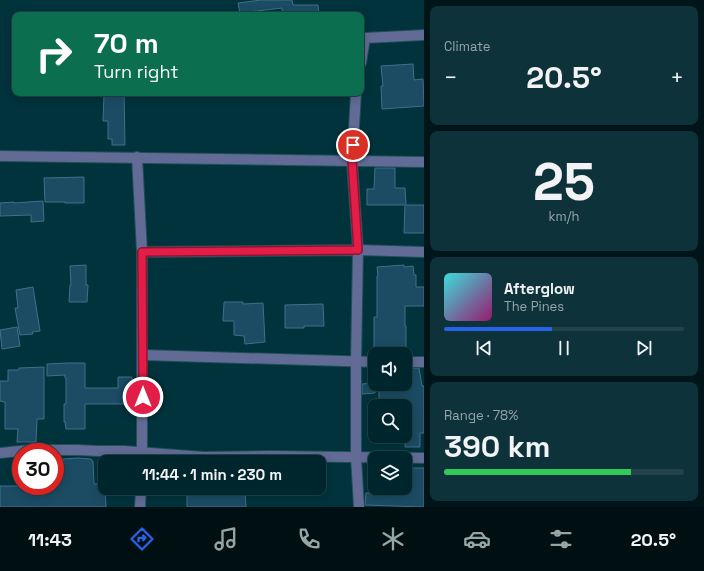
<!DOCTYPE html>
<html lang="en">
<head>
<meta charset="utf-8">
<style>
  :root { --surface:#00262d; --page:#0e3239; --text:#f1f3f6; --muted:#95a5aa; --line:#224349; --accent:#2563eb }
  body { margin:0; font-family:"Space Grotesk",sans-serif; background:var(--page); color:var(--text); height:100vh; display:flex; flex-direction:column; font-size:15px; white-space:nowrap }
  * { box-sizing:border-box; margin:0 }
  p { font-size:13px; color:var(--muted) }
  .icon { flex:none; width:22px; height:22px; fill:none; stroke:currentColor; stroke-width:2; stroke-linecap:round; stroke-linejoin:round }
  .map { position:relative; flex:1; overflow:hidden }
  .panel { display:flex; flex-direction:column; gap:6px; padding:6px; background:#001519; width:280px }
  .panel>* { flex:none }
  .top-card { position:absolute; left:12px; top:12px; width:352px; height:84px; border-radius:8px; box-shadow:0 2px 10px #0003,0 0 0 1px var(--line); background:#0b6e4f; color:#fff; overflow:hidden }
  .controls { position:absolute; left:368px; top:347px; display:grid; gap:8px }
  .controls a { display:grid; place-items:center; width:44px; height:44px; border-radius:8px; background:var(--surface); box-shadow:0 2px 10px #0003,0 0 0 1px var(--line); font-size:20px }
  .speed { position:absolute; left:12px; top:443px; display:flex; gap:8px; font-size:20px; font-weight:700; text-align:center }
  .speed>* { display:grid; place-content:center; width:52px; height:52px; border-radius:50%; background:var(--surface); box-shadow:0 2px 10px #0003,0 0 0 1px var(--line); line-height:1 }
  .speed .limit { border:6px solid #d22; background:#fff; color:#111 }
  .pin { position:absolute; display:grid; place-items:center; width:34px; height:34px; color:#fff; margin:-17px; border:2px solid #fff; border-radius:50%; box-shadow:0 1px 4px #0007 }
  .me { position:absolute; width:44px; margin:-22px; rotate:0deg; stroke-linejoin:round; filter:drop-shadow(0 0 3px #0008) }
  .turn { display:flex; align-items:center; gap:14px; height:84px; padding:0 16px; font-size:18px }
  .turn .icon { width:52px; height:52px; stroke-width:2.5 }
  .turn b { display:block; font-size:28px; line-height:34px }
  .big { font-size:30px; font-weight:700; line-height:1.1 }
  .panel .card { flex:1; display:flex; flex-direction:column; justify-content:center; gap:6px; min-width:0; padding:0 14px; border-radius:8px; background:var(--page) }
  .panel .dial { align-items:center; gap:0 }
  .dial b { font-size:52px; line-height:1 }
  .song { display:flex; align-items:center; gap:12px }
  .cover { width:48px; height:48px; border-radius:6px; background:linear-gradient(135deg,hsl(180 70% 55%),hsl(320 70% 35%)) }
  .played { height:4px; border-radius:2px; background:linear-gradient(90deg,var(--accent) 45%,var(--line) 45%) }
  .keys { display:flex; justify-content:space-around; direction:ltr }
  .heat { display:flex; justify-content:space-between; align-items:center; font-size:22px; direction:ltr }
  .charge { height:6px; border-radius:3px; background:linear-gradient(90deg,#34c759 78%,var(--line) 0) }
  .trip { position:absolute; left:98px; top:455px; width:228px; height:40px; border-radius:8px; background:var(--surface); box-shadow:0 2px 10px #0003,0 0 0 1px var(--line); font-weight:700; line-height:40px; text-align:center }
  .dock { display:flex; height:64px; justify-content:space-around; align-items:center; background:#000f12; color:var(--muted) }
  .dock .icon { width:28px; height:28px }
  .dock .active { color:var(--accent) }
  .dock b { font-size:18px; color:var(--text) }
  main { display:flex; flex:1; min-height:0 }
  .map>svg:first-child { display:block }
  .building { fill:#1b4c64; stroke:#407089 }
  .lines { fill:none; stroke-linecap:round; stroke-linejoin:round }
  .minor-casing { stroke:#1f4f57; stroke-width:12 }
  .minor { stroke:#616b95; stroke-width:10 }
  .route-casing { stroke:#92132f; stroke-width:10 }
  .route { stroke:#e11d48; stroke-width:7 }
</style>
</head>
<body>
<main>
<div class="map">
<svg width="424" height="507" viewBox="0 0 424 507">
  <rect width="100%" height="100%" fill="#00333c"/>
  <g class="building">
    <path d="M261 0H292L293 5H318L319 15H282V8L240 13 238 3Z"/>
    <path d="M413 64 414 80 423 79 424 106 382 109 381 86H383L381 66Z"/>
    <path d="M104 93H124L125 145H112V139H108V121H103Z"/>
    <path d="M375 168H395V188H405L406 205H424V233H404L405 205H367V189H374Z"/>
    <path d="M84 177V203H65V202H45L44 178Z"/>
    <path d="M43 201 44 221 31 222V215L0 216V203L14 202V203Z"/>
    <path d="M86 265V285H88L87 302H69L70 285H71L70 266Z"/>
    <path d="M404 265V267L413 266 414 275H416V287H424V306H405V326H406V348L374 347V317H377V276H378L377 267Z"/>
    <path d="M33 287 40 331 32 332 33 334 20 335 15 308H18L16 290Z"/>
    <path d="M224 302H243V304L263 303 265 342 245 344 244 336 234 335V321H223Z"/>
    <path d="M323 304 324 326H304V328H285V305Z"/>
    <path d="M17 327 20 346 2 349 0 330Z"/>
    <path d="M68 363H85V388H118V377H132V397H125V404H85V429H66L65 422H64V404H66V378H65V375L47 376V364Z"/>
    <path d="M44 367V419H37L36 442H17L18 429H5V402L0 401V381H8V370H19V368Z"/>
    <path d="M406 368H419L422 386H424V433H420V447H405L406 405 379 406V384H406Z"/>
    <path d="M375 383V393L362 394V384Z"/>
    <path d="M78 458 91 459 92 461H93L94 484 105 483 106 507H0V486H55V463L64 464 63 459Z"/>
    <path d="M405 468H424V507L365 505 366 493H378V488H405Z"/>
    <path d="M187 488H245L246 507H187Z"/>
  </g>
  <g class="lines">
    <g class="minor-casing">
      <g id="minor">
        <path d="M361 63 365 38 424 35"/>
        <path d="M356 93 352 161 358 250 356 362V457L359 507"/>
        <path d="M0 156 424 162"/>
        <path d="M137 157 142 252V462"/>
        <path d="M142 252 358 250 424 252"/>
        <path d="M143 355 375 362"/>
        <path d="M405 362H424"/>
        <path d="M0 453 29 450H78L98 451H124L204 457 269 456 424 458"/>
        <path d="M140 507 141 488"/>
      </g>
    </g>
    <use href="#minor" class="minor"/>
  </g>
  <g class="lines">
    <g class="route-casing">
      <path id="route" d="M143 397 142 252 358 250 352 160 353 145"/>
    </g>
    <use href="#route" class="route"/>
  </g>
</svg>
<div class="controls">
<a><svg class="icon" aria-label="sound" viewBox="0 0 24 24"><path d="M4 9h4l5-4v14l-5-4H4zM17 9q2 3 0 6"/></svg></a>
<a><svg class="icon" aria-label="search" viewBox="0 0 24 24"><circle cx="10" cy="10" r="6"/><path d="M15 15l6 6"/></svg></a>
<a><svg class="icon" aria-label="layers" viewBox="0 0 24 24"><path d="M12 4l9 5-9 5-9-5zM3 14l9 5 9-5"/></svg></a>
</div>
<div class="speed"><div class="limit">30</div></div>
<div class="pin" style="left:353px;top:145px;background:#d93025"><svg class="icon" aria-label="arrive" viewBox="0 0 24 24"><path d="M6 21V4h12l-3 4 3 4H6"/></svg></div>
<svg class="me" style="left:143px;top:397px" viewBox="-20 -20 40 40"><circle r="17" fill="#e11d48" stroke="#fff" stroke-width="3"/><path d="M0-11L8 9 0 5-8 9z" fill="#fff"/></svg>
<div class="trip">11:44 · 1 min · 230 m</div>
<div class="top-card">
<div class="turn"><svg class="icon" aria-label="right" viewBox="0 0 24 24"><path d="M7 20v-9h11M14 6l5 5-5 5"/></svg><div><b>70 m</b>Turn right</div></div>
</div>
</div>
<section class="panel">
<div class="card"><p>Climate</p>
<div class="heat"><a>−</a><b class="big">20.5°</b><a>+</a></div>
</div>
<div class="card dial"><b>25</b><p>km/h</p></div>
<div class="card">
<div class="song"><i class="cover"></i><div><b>Afterglow</b><p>The Pines</p></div></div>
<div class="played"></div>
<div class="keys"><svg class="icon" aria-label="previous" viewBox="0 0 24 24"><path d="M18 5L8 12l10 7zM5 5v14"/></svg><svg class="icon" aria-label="pause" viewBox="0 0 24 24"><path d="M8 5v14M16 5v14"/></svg><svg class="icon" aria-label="next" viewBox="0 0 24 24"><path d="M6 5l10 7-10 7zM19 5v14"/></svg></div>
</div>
<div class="card"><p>Range · 78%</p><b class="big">390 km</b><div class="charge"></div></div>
</section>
</main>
<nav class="dock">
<b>11:43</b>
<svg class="icon active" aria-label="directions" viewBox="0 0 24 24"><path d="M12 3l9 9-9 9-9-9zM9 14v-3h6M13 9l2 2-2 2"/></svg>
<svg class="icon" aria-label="music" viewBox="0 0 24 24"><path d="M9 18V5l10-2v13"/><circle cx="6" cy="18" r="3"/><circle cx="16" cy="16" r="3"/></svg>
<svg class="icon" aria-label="phone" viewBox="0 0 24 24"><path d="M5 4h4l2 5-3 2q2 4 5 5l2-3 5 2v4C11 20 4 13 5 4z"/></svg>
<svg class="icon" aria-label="climate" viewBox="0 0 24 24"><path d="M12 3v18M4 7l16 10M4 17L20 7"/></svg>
<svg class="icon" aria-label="car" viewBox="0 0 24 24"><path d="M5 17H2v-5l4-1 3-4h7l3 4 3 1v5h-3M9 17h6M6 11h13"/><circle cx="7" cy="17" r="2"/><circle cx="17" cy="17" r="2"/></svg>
<svg class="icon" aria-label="filters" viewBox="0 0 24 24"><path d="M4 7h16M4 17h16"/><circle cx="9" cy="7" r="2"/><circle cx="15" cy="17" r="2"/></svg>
<b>20.5°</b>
</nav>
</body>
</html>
